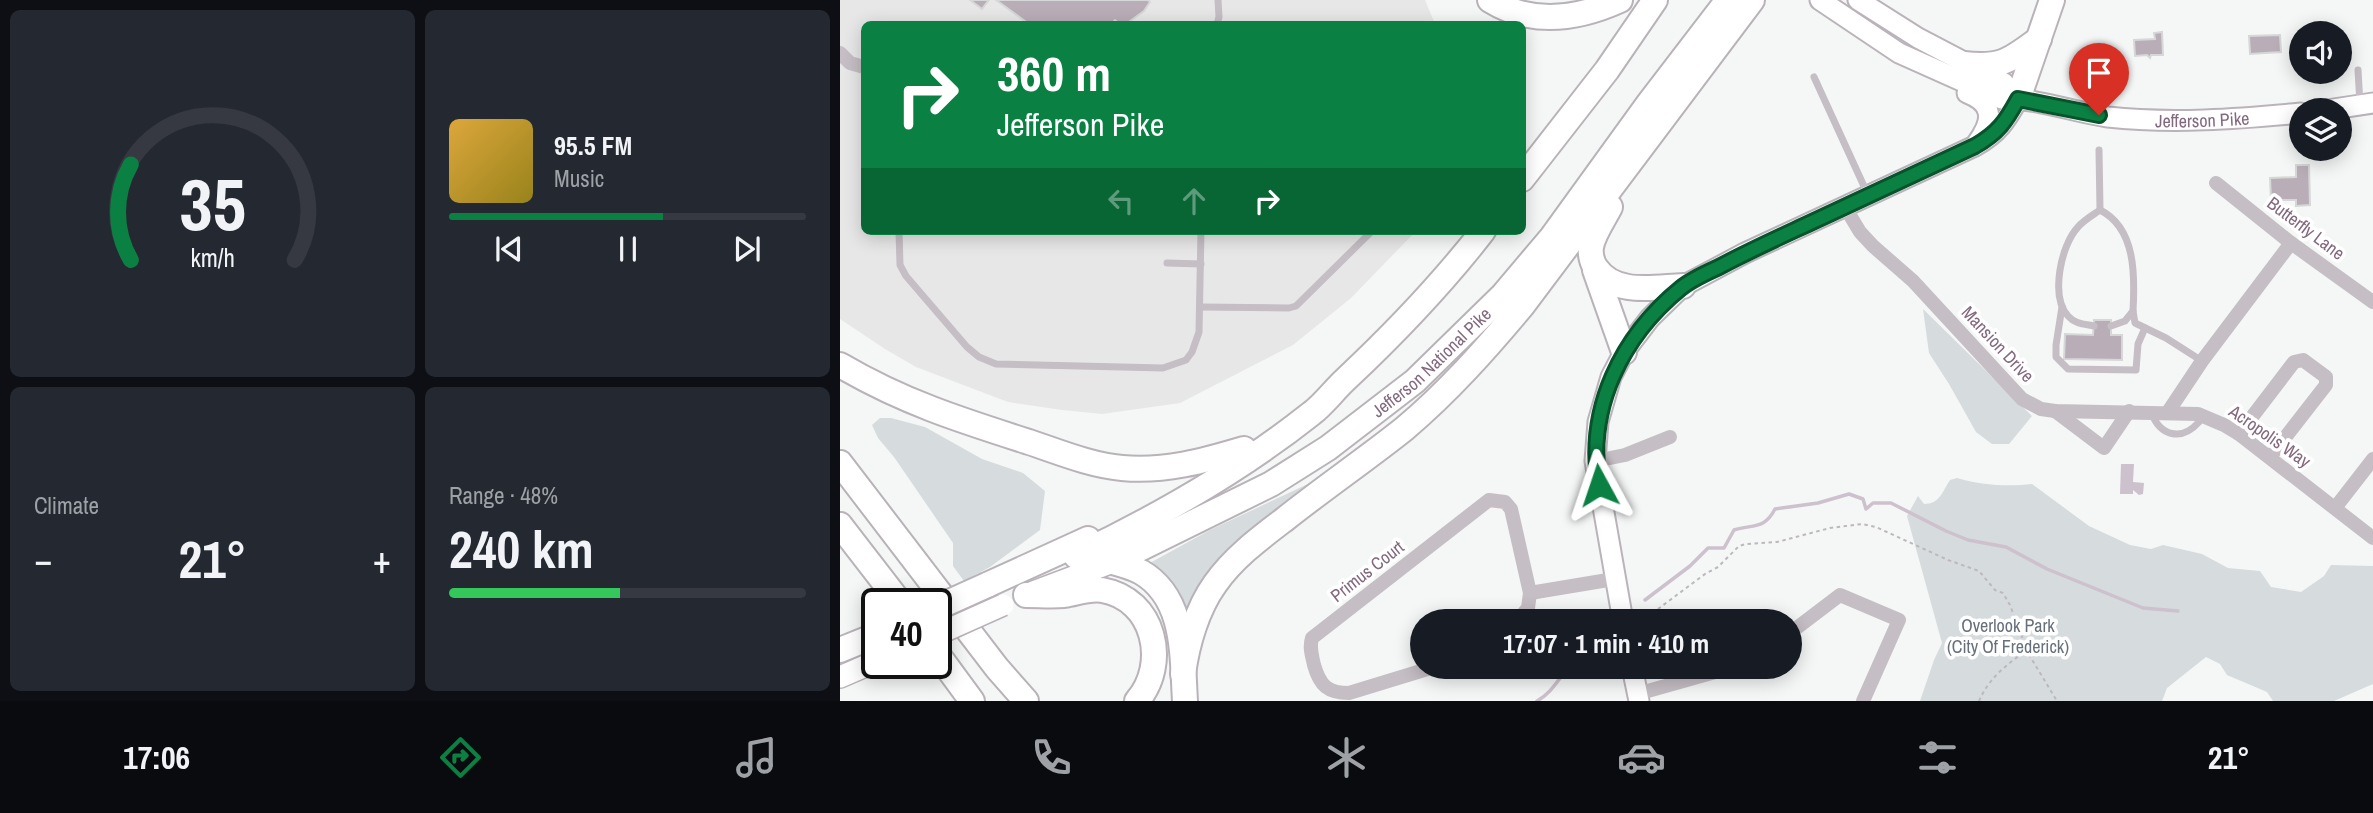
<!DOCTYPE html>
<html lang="en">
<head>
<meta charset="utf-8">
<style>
  :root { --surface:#171b24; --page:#242831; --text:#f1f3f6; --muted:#9ea1a6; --line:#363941; --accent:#0b8043 }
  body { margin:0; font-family:"Archivo Narrow",sans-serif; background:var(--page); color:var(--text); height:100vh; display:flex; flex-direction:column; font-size:26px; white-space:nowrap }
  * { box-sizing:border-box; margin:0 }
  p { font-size:23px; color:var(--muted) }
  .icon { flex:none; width:38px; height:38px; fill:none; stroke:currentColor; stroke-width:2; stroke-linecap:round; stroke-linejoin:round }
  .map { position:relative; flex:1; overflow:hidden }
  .drawer { display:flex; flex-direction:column; gap:10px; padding:10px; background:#0d0f14; width:840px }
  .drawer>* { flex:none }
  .top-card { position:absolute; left:21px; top:21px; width:665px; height:214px; border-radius:10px; box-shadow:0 4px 18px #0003; background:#0b8043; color:#fff; overflow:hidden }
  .tools { position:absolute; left:1449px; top:21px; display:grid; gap:14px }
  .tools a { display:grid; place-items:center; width:63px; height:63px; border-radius:50%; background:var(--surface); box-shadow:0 4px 18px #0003; font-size:35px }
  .speed { position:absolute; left:21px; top:588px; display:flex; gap:14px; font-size:35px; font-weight:700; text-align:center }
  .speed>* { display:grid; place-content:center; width:91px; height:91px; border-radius:50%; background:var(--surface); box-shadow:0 4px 18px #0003; line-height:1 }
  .speed .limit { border:4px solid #111; border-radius:10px; background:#fff; color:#111 }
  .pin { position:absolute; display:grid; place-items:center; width:60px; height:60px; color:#fff; margin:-72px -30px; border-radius:50% 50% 50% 0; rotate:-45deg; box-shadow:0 0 7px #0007 }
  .pin .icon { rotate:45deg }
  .me { position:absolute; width:77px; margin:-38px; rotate:355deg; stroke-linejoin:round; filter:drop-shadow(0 0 5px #0008) }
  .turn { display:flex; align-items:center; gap:24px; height:147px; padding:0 21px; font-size:32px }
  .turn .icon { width:91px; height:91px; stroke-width:2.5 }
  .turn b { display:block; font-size:49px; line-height:60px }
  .lanes { display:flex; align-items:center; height:66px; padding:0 21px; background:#0003; justify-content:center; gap:35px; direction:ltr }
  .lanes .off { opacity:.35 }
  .big { font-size:52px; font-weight:800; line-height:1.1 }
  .drawer .tile { flex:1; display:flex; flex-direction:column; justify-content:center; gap:10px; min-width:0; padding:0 24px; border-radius:10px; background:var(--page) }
  .drawer .dial { align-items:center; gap:0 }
  .dial svg { height:182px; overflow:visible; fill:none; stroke:var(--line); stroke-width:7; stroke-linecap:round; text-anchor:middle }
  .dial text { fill:var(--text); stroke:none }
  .song { display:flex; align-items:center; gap:21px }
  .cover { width:84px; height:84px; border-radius:10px; background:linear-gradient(135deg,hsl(40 70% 55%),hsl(50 70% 35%)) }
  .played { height:7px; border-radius:4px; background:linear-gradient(90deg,var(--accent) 60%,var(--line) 60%) }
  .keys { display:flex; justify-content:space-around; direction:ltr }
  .heat { display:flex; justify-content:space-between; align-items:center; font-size:38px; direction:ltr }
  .charge { height:10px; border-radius:5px; background:linear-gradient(90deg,#34c759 48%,var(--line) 0) }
  .drawer .tiles { flex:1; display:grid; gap:10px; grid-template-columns:repeat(2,1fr) }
  .trip { position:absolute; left:570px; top:609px; width:392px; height:70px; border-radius:35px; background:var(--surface); box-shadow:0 4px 18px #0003; font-weight:800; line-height:70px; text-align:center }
  .menu { display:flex; height:112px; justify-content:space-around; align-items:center; background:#090b0e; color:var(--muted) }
  .menu .icon { width:49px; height:49px }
  .menu .on { color:var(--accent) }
  .menu b { font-size:32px; color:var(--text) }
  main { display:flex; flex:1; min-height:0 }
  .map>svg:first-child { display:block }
  .built { fill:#e7e7e8 }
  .green { fill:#d6dbdd }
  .water { fill:#cdc1cd }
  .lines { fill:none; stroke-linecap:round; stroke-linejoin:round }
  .stream { stroke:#cdc1cd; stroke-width:3.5 }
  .building { fill:#b9aeb8; stroke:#d6d8d8; stroke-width:2 }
  .secondary-casing { stroke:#bbb3ba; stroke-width:23 }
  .primary-casing { stroke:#b9b2b8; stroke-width:24 }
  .highway-casing { stroke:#b9b3b9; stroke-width:28 }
  .path { stroke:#bdb8bc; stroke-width:2; stroke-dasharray:3.5 3.5; stroke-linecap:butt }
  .lane { stroke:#c5bec4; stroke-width:7 }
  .street { stroke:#c5bec4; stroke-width:14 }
  .secondary { stroke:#fff; stroke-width:19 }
  .primary { stroke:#fff; stroke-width:21 }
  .highway { stroke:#fff; stroke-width:24 }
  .primary-bridge-casing { stroke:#b9b2b8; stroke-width:24; stroke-linecap:butt }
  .highway-bridge-casing { stroke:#b9b3b9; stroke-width:28; stroke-linecap:butt }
  .primary-bridge { stroke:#fff; stroke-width:21 }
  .highway-bridge { stroke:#fff; stroke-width:24 }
  .route-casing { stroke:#07532c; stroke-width:18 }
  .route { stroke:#0b8043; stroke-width:12 }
  .labels { text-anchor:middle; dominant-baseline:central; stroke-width:7; stroke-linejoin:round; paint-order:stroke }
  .street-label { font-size:18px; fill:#82697e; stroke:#fff }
  .park-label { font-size:18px; fill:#67707a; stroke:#fff }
</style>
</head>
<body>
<main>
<section class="drawer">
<div class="tiles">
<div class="tile dial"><svg viewBox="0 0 100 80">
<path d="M14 69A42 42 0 1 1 86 69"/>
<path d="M14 69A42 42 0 0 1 14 27" stroke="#0b8043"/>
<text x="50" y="56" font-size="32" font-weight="700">35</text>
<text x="50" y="72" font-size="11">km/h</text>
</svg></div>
<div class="tile">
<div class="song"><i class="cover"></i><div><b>95.5 FM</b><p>Music</p></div></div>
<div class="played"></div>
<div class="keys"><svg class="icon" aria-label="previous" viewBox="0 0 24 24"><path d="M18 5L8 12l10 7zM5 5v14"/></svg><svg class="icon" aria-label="pause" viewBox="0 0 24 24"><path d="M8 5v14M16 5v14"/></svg><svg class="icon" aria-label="next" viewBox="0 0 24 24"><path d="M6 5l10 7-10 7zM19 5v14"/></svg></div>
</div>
<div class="tile"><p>Climate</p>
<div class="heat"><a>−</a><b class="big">21°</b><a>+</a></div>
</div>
<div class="tile"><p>Range · 48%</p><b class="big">240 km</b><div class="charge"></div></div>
</div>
</section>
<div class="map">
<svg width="1533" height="701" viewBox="0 0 1533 701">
  <rect width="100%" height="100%" fill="#f4f7f6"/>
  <path class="built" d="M0 0H585L595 24H24V231H576L511 298 453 345 340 403 262 414 222 410 168 402 76 367 45 349 0 319Z"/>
  <g class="green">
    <path d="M1083 309 1192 416 1169 444H1152L1136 432 1109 384 1089 353Z"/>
    <path d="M40 418H51L85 427 142 459 183 473 205 491 200 530 150 567 124 581 113 566V543L54 457 38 438 32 425Z"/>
    <path d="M504 467 454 505 349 627 308 564 370 530Z"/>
    <path d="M1117 478C1140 485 1168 487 1192 484L1249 526 1290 545 1311 549 1323 545 1362 554 1388 568 1420 571 1431 587 1461 592 1484 576 1491 565 1533 566V684L1494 701H1433L1427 692 1387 675 1380 664 1366 657 1327 688 1322 701H1080L1094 660 1102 643 1067 516 1078 496 1084 504C1100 504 1102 492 1110 480Z"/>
  </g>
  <path class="water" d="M1281 464H1294L1293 482 1304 483 1303 494 1299 495 1293 490V494H1280Z"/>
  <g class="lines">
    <g class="stream">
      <path d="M805 600 850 566 868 548H884L894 530C913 524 924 530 935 509L978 503 1009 494 1023 499 1026 509 1033 503H1051L1106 531 1128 540 1166 547 1207 569 1303 608 1338 611"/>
      <path d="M697 701C712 693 718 679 729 667"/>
    </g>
  </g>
  <g class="building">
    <path d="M130 0H149L142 9Z"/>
    <path d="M156 0H308L310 2 304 11 286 24H280L275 20 271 24H189Z"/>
    <path d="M1322 32 1323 55H1311L1310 58 1307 55 1295 56 1294 40 1315 39 1314 33Z"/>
    <path d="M1440 35 1441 52 1410 54 1409 36Z"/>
    <path d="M1456 165H1469L1470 205 1456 206V200H1431L1430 178 1456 177Z"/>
    <path d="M1254 320H1271V335H1282V360L1224 359 1225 334 1253 335Z"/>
  </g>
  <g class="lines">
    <g class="secondary-casing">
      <g id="secondary">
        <path id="s1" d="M980 0 1059 53 1162 99C1197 98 1233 112 1268 117 1331 124 1398 119 1461 113"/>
        <path d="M1018 0 1078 38 1164 83 1178 99"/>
        <path d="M1127 93C1155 104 1153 121 1137 143"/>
        <path d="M1487 110 1533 103"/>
        <path d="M783 621 755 461 758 422 771 377 784 352 810 318 843 286 905 253 1135 146C1158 133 1166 121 1178 99"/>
        <path d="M792 667 799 701"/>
      </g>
    </g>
    <g class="primary-casing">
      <g id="primary">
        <path d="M193 592 273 562"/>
        <path d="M0 677 37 661"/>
      </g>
    </g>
    <g class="highway-casing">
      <g id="highway">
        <path d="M650 0C692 26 738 19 780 0"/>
        <path d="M1124 64C1162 68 1169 61 1199 39"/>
        <path d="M1178 99 1212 0"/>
        <path d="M682 179 767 70 815 0"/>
        <path d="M770 207C764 219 753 234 751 247 750 254 752 263 756 268 775 296 814 287 843 286"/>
        <path d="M755 270 784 352"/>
        <path d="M0 365C63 402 120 420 189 442 219 452 250 465 282 468 324 472 364 461 404 449"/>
        <path d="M0 463 157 668 186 701"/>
        <path d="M0 525 61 604"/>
        <path d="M236 556C320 516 399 471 472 413 484 404 494 390 506 379 555 333 601 285 643 231"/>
        <path d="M265 560C277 563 290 566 301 572 346 598 342 656 345 701"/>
        <path id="s2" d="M273 562 431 484 488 448 575 381 663 295 712 237 809 103 888 0"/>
        <path d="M147 585 248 539"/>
        <path d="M186 595C199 595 212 596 224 595 237 593 249 588 262 590 315 599 329 664 297 701"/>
        <path d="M0 650 37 635"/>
        <path d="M96 652 132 701"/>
        <path d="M343 674C347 644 357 609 375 584 393 558 420 538 445 519 484 488 525 460 564 429 608 392 646 349 682 306L912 0"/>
      </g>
    </g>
    <g class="path">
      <path d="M800 620 818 609 865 574 878 567 899 546 906 544 937 542 990 528 1022 524 1036 527 1108 560 1139 571 1155 590 1163 593 1170 605 1188 653 1217 701"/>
      <path d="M1139 701C1149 678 1166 665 1186 651"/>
    </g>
    <g class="lane">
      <path d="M377 24 379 17 378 0"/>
      <path d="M1518 70 1520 104"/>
      <path d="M974 77 1028 195"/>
      <path d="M1259 150 1260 210"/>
      <path d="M59 231 60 265 66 276 127 347 139 357 156 364 323 368 346 360 352 352 359 332 361 231"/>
      <path d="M327 263 361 264"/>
      <path d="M360 307 449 308 456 306 532 231"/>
      <path d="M1222 307 1216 345V357L1228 369 1296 370 1298 344 1305 328"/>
      <path d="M1293 311 1295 323 1326 338 1362 361"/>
      <path d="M1254 326C1244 324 1235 324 1228 316 1210 296 1221 245 1238 227 1244 220 1253 215 1260 210 1296 228 1295 276 1293 311L1285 321 1271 326"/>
      <path d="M1311 412C1320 436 1341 442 1359 422L1358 414"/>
    </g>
    <g class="street">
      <path d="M0 53 10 63 24 67"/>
      <path d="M1376 183 1451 243 1533 302"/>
      <path d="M1005 207 1020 232 1033 246 1073 281 1182 399 1201 409 1215 411 1358 414 1384 425 1399 434 1533 538"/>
      <path d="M1215 411 1264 448 1289 411"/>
      <path d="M1328 412 1362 361 1451 243"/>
      <path d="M1399 434 1454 362 1463 360 1486 377V385L1430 457"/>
      <path d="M755 461 785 455 830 437"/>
      <path d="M1495 508 1533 459"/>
      <path d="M690 593 774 579"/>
      <path d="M950 633 1000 595 1059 620 1023 701"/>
      <path d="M594 667 509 693C488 693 480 686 474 665 472 655 469 648 472 638L649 500 665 502 671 509 690 593 688 608 677 621"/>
      <path d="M797 694 893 667"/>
    </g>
    <use href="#secondary" class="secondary"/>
    <use href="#primary" class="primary"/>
    <use href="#highway" class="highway"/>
    <g class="primary-bridge-casing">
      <path id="primary-bridge" d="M96 635 163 605"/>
    </g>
    <g class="highway-bridge-casing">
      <path id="highway-bridge" d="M96 608 147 585"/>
    </g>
    <use href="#primary-bridge" class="primary-bridge"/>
    <use href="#highway-bridge" class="highway-bridge"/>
  </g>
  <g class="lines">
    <g class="route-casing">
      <path id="route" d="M759 485C746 408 782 336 841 288 852 279 866 273 879 267 909 251 940 237 970 223 1025 197 1080 172 1135 146 1158 133 1166 121 1178 99L1259 115"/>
    </g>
    <use href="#route" class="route"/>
  </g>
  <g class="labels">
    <g class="street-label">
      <text stroke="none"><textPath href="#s1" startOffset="410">Jefferson Pike</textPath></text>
      <text transform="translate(1466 228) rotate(37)">Butterfly Lane</text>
      <text transform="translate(1158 344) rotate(47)">Mansion Drive</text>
      <text stroke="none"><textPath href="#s2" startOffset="378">Jefferson National Pike</textPath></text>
      <text transform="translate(1430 436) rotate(35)">Acropolis Way</text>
      <text transform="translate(527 571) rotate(-38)">Primus Court</text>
    </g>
    <g class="park-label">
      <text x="1168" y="625">Overlook Park<tspan x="1168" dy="21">(City Of Frederick)</tspan></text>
    </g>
  </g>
</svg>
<div class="tools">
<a><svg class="icon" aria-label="sound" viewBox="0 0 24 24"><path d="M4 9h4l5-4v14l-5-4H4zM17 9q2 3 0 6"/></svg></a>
<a><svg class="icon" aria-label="layers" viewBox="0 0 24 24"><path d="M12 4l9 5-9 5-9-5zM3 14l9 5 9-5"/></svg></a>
</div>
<div class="speed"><div class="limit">40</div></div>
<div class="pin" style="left:1259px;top:115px;background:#d93025"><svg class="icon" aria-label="arrive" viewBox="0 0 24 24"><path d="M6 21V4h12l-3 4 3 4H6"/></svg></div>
<svg class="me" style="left:759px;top:485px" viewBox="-20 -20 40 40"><path d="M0-17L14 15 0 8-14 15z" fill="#0b8043" stroke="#fff" stroke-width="4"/></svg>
<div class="trip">17:07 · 1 min · 410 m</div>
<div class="top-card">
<div class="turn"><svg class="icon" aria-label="right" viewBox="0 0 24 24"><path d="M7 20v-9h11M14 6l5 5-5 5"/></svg><div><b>360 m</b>Jefferson Pike</div></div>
<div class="lanes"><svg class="icon off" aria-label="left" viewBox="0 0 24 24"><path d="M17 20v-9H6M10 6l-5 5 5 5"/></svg><svg class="icon off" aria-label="ahead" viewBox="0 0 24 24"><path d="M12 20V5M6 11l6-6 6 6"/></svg><svg class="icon" aria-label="right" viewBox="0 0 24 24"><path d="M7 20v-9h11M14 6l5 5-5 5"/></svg></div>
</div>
</div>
</main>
<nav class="menu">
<b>17:06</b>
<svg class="icon on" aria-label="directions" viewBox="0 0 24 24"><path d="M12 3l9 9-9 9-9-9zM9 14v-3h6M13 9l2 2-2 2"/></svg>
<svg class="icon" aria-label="music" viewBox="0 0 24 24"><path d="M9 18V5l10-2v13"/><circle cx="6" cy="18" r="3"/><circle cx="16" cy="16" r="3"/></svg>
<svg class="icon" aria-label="phone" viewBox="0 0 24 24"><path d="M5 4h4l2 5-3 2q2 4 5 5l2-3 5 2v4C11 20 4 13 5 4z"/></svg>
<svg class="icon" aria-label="climate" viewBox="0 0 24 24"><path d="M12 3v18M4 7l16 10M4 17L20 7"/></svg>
<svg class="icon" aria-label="car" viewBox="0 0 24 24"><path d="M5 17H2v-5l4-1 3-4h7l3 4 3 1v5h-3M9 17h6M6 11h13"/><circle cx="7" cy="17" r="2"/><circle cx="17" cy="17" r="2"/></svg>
<svg class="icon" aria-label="filters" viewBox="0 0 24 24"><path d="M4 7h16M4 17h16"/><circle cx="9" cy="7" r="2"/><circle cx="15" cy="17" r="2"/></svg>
<b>21°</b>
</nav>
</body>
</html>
